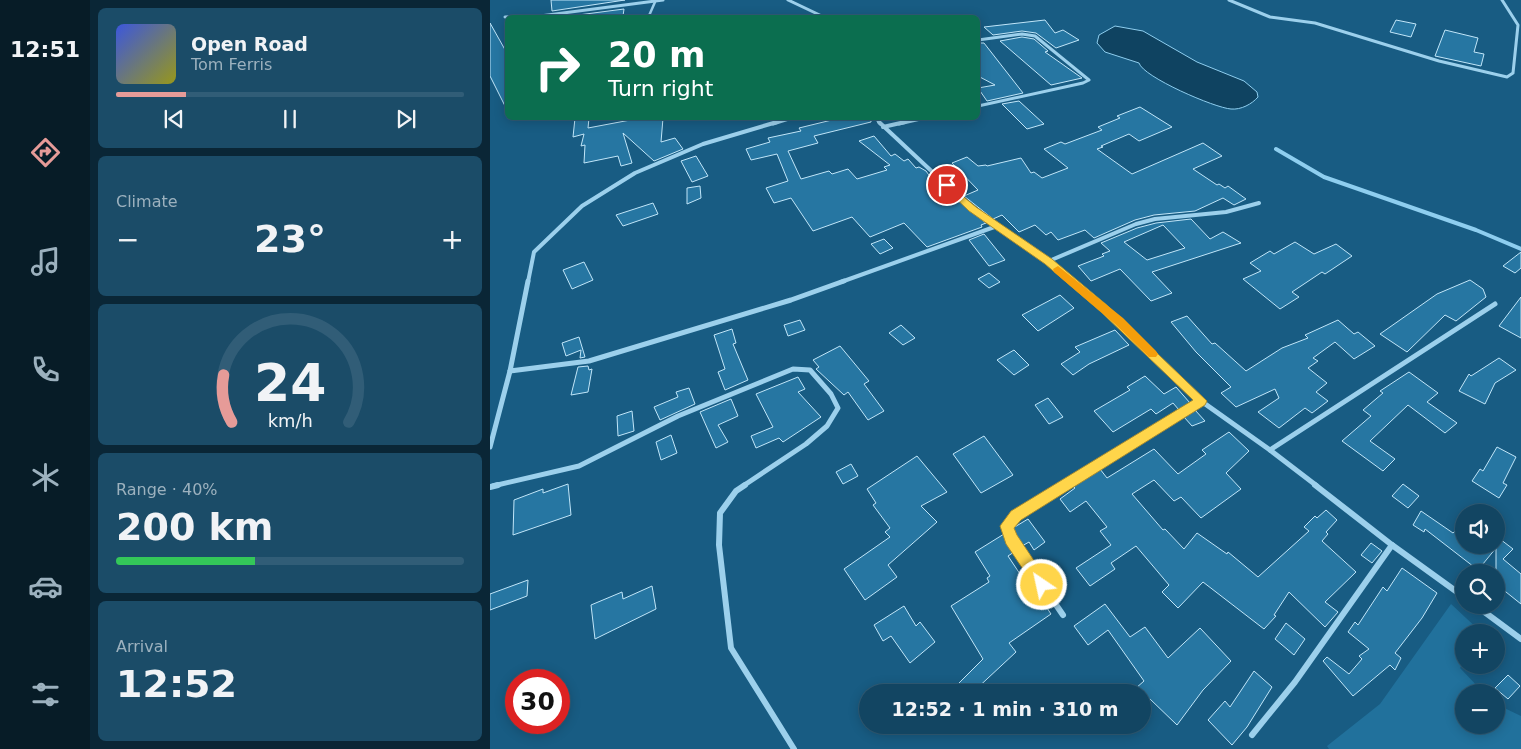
<!DOCTYPE html>
<html lang="en">
<head>
<meta charset="utf-8">
<style>
  :root { --surface:#124562; --page:#1b4c68; --text:#f1f3f6; --muted:#9cb1be; --line:#315d77; --accent:#e69b98 }
  body { margin:0; font-family:"DejaVu Sans",sans-serif; background:var(--page); color:var(--text); height:100vh; display:flex; flex-direction:column; font-size:19px; white-space:nowrap }
  * { box-sizing:border-box; margin:0 }
  p { font-size:16px; color:var(--muted) }
  .icon { flex:none; width:28px; height:28px; fill:none; stroke:currentColor; stroke-width:2; stroke-linecap:round; stroke-linejoin:round }
  .map { position:relative; flex:1; overflow:hidden }
  .panel { display:flex; flex-direction:column; gap:8px; padding:8px; background:#0a2636; width:400px }
  .panel>* { flex:none }
  .guide { position:absolute; left:15px; top:15px; width:475px; height:105px; border-radius:8px; box-shadow:0 2px 12px #0003,0 0 0 1px var(--line); background:#0b6e4f; color:#fff; overflow:hidden }
  .buttons { position:absolute; left:965px; top:504px; display:grid; gap:10px }
  .buttons a { display:grid; place-items:center; width:50px; height:50px; border-radius:50%; background:var(--surface); box-shadow:0 2px 12px #0003,0 0 0 1px var(--line); font-size:25px }
  .speed { position:absolute; left:15px; top:669px; display:flex; gap:10px; font-size:25px; font-weight:700; text-align:center }
  .speed>* { display:grid; place-content:center; width:65px; height:65px; border-radius:50%; background:var(--surface); box-shadow:0 2px 12px #0003,0 0 0 1px var(--line); line-height:1 }
  .speed .limit { border:8px solid #d22; background:#fff; color:#111 }
  .pin { position:absolute; display:grid; place-items:center; width:42px; height:42px; color:#fff; margin:-21px; border:2px solid #fff; border-radius:50%; box-shadow:0 1px 5px #0007 }
  .me { position:absolute; width:55px; margin:-28px; rotate:326deg; stroke-linejoin:round; filter:drop-shadow(0 0 4px #0008) }
  .turn { display:flex; align-items:center; gap:18px; height:105px; padding:0 20px; font-size:22px }
  .turn .icon { width:65px; height:65px; stroke-width:2.5 }
  .turn b { display:block; font-size:35px; line-height:42px }
  .big { font-size:38px; font-weight:600; line-height:1.1 }
  .panel .widget { flex:1; display:flex; flex-direction:column; justify-content:center; gap:8px; min-width:0; padding:0 18px; border-radius:8px; background:var(--page) }
  .panel .dial { align-items:center; gap:0 }
  .dial svg { height:130px; overflow:visible; fill:none; stroke:var(--line); stroke-width:7; stroke-linecap:round; text-anchor:middle }
  .dial text { fill:var(--text); stroke:none }
  .song { display:flex; align-items:center; gap:15px }
  .cover { width:60px; height:60px; border-radius:8px; background:linear-gradient(135deg,hsl(230 70% 55%),hsl(60 70% 35%)) }
  .played { height:5px; border-radius:2px; background:linear-gradient(90deg,var(--accent) 20%,var(--line) 20%) }
  .keys { display:flex; justify-content:space-around; direction:ltr }
  .heat { display:flex; justify-content:space-between; align-items:center; font-size:28px; direction:ltr }
  .charge { height:8px; border-radius:4px; background:linear-gradient(90deg,#34c759 40%,var(--line) 0) }
  .trip { position:absolute; left:369px; top:684px; width:292px; height:50px; border-radius:25px; background:var(--surface); box-shadow:0 2px 12px #0003,0 0 0 1px var(--line); font-weight:600; line-height:50px; text-align:center }
  main { display:flex; flex:1; min-height:0 }
  .tabs { display:flex; flex-direction:column; width:90px; justify-content:space-around; align-items:center; background:#071c27; color:var(--muted) }
  .tabs .icon { width:35px; height:35px }
  .tabs .active { color:var(--accent) }
  .tabs b { font-size:22px; color:var(--text) }
  .map>svg:first-child { display:block }
  .green { fill:#21719c }
  .water { fill:#0f4361; stroke:#8eceef }
  .lines { fill:none; stroke-linecap:round; stroke-linejoin:round }
  .stream { stroke:#8eceef; stroke-width:4 }
  .building { fill:#2676a2; stroke:#c1e6f9; fill-rule:evenodd }
  .lane { stroke:#9cd0ec; stroke-width:2.5 }
  .street-far3 { stroke:#9cd0ec; stroke-width:3 }
  .street-far2 { stroke:#9cd0ec; stroke-width:4 }
  .street-far1 { stroke:#9cd0ec; stroke-width:5 }
  .street { stroke:#9cd0ec; stroke-width:6 }
  .route { fill:#ffd54a; stroke:#a68a30 }
  .slow { fill:#f59e0b }
</style>
</head>
<body>
<main>
<nav class="tabs">
<b>12:51</b>
<svg class="icon active" aria-label="directions" viewBox="0 0 24 24"><path d="M12 3l9 9-9 9-9-9zM9 14v-3h6M13 9l2 2-2 2"/></svg>
<svg class="icon" aria-label="music" viewBox="0 0 24 24"><path d="M9 18V5l10-2v13"/><circle cx="6" cy="18" r="3"/><circle cx="16" cy="16" r="3"/></svg>
<svg class="icon" aria-label="phone" viewBox="0 0 24 24"><path d="M5 4h4l2 5-3 2q2 4 5 5l2-3 5 2v4C11 20 4 13 5 4z"/></svg>
<svg class="icon" aria-label="climate" viewBox="0 0 24 24"><path d="M12 3v18M4 7l16 10M4 17L20 7"/></svg>
<svg class="icon" aria-label="car" viewBox="0 0 24 24"><path d="M5 17H2v-5l4-1 3-4h7l3 4 3 1v5h-3M9 17h6M6 11h13"/><circle cx="7" cy="17" r="2"/><circle cx="17" cy="17" r="2"/></svg>
<svg class="icon" aria-label="filters" viewBox="0 0 24 24"><path d="M4 7h16M4 17h16"/><circle cx="9" cy="7" r="2"/><circle cx="15" cy="17" r="2"/></svg>
</nav>
<section class="panel">
<div class="widget">
<div class="song"><i class="cover"></i><div><b>Open Road</b><p>Tom Ferris</p></div></div>
<div class="played"></div>
<div class="keys"><svg class="icon" aria-label="previous" viewBox="0 0 24 24"><path d="M18 5L8 12l10 7zM5 5v14"/></svg><svg class="icon" aria-label="pause" viewBox="0 0 24 24"><path d="M8 5v14M16 5v14"/></svg><svg class="icon" aria-label="next" viewBox="0 0 24 24"><path d="M6 5l10 7-10 7zM19 5v14"/></svg></div>
</div>
<div class="widget"><p>Climate</p>
<div class="heat"><a>−</a><b class="big">23°</b><a>+</a></div>
</div>
<div class="widget dial"><svg viewBox="0 0 100 80">
<path d="M14 69A42 42 0 1 1 86 69"/>
<path d="M14 69A42 42 0 0 1 9 40" stroke="#e69b98"/>
<text x="50" y="56" font-size="32" font-weight="700">24</text>
<text x="50" y="72" font-size="11">km/h</text>
</svg></div>
<div class="widget"><p>Range · 40%</p><b class="big">200 km</b><div class="charge"></div></div>
<div class="widget"><p>Arrival</p><b class="big">12:52</b></div>
</section>
<div class="map">
<svg width="1031" height="749" viewBox="0 0 1031 749">
  <rect width="100%" height="100%" fill="#185c83"/>
  <path class="green" d="M961 604 991 632H974V662L970 668 993 692H974V725H1006V704L1031 716V749H839L837 746 890 704Z"/>
  <path class="water" d="M625 26 653 31 707 62 754 81 767 92 768 97C762 104 751 110 741 109 725 108 653 77 649 63L615 52 607 43 609 35Z"/>
  <g class="lines">
    <path class="stream" d="M786 149 834 177 986 230 1031 249"/>
  </g>
  <g class="building">
    <path d="M61 0H135L62 11Z"/>
    <path d="M134 9 133 16 123 18H65Z"/>
    <path d="M555 20 565 33 573 30 589 40 566 48 546 33 532 31 503 35 494 27Z"/>
    <path d="M906 20 926 24 921 37 900 32Z"/>
    <path d="M0 23 18 55V112L0 76Z"/>
    <path d="M955 30 988 38 984 52 994 54 991 66 945 56Z"/>
    <path d="M532 37 544 39 558 51 555 52 592 78 561 85 510 41Z"/>
    <path d="M488 43H494L533 93 497 101 488 88 505 85 488 76Z"/>
    <path d="M529 101 554 124 537 129 512 104Z"/>
    <path d="M650 107 682 127 649 141 639 134 611 146 613 147 607 149 642 174 713 143 732 156 703 169 727 185 729 184 735 188 738 186 756 199 744 205 733 198 705 211 664 215 645 220 604 238 595 230 568 240 561 232 556 235 545 225 529 232 512 215 503 219 474 196 488 190 462 163 477 157 488 166 496 165 497 166 531 158 541 173 544 172 552 178 578 168 554 149 571 142 575 144 612 130 608 127 630 118 627 116Z"/>
    <path d="M85 118H99L98 128 151 118H173L171 142 185 138 193 149 164 161 133 133 142 163 131 166 128 156 94 163 95 145 91 146 94 134 83 137Z"/>
    <path d="M350 118H381V122L324 136 328 143 298 151 311 179 339 171 342 174 358 169 367 179 397 170 394 167 400 165 369 141 384 136 401 156 405 154 414 161 418 159 426 168 429 167 436 171 454 196 463 201 466 199 496 223 491 225 492 227 437 247 414 223 380 237 362 217 323 231 301 198 284 203 276 188 298 181 287 154 261 160 256 149 280 142 278 138 311 131 309 128Z"/>
    <path d="M206 156 218 176 202 182 191 161Z"/>
    <path d="M210 186 211 198 197 204V188Z"/>
    <path d="M163 203 168 214 133 226 126 215Z"/>
    <path d="M701 219 720 239 733 232 751 243 662 272 682 293 661 301 630 269 601 281 588 266 614 256 612 254 620 251 611 243 647 228 666 223ZM673 225 695 248 657 260 634 242Z"/>
    <path d="M494 234 515 260 499 266 479 240Z"/>
    <path d="M394 239 403 248 390 254 381 244Z"/>
    <path d="M805 242 824 254 846 244 862 256 835 274 832 272 802 292 809 297 790 309 753 279 771 271 760 263 780 251 784 254Z"/>
    <path d="M1031 252V268L1025 273 1013 266Z"/>
    <path d="M94 262 103 280 82 289 73 270Z"/>
    <path d="M499 273 510 282 499 288 488 279Z"/>
    <path d="M980 280 993 289 996 297 966 321 955 315 917 352 890 334 947 294Z"/>
    <path d="M570 295 584 308 548 331 532 315Z"/>
    <path d="M1031 297V338L1009 326Z"/>
    <path d="M697 316 722 344 725 343 756 371 792 348 818 338 815 335 848 320 864 334 868 332 885 346 864 359 845 342 823 358 828 361 818 368 837 383 826 392 838 401 822 413 815 408 789 428 768 412 789 398 785 389 746 407 731 393 741 387 706 352 681 322Z"/>
    <path d="M310 320 315 330 298 336 294 325Z"/>
    <path d="M411 325 425 338 413 345 399 333Z"/>
    <path d="M242 329 246 343 243 344 258 380 235 390 228 372 235 369 224 335Z"/>
    <path d="M625 330 639 345 599 364 583 375 571 364 590 352 585 347Z"/>
    <path d="M89 337 95 357 90 358 91 350 76 356 72 343Z"/>
    <path d="M350 346 379 381 374 384 394 411 378 420 358 392 354 395 326 369 329 367 323 360Z"/>
    <path d="M524 350 539 365 524 375 507 360Z"/>
    <path d="M1009 358 1026 370 1005 383 995 404 969 391 979 374 981 376Z"/>
    <path d="M98 366 99 370 102 369 98 392 81 395 88 367Z"/>
    <path d="M919 372 948 393 937 402 967 423 955 433 918 405 880 441 905 459 893 471 852 441 881 416 873 410 893 393 890 391Z"/>
    <path d="M655 376 674 394 686 387 700 403 689 410 683 403 666 414 661 409 623 432 604 411 640 390 637 387Z"/>
    <path d="M308 377 315 389 308 392 331 417 293 442 289 438 266 448 261 436 283 427 266 394Z"/>
    <path d="M199 388 205 404 170 420 164 407 188 397 186 392Z"/>
    <path d="M558 398 573 417 559 424 545 405Z"/>
    <path d="M241 399 248 416 228 425 238 442 226 448 210 412Z"/>
    <path d="M705 410 715 421 702 426 694 417Z"/>
    <path d="M142 411 144 431 128 436 127 416Z"/>
    <path d="M739 432 759 451 736 473 751 489 711 518 691 497 684 501 664 480 642 494 673 530 675 529 694 549 707 533 737 554 738 552 768 577 819 531 814 527 825 516 827 518 836 510 847 520 836 532 838 534 832 541 866 572 835 602 848 612 835 627 799 592 784 615 786 616 774 629 713 582 688 608 672 592 679 585 646 546 621 563 625 569 600 586 586 568 621 545 610 531 617 527 596 501 580 512 570 499 585 488 583 486 610 469 617 478 664 449 688 474 716 454 712 450Z"/>
    <path d="M181 435 187 453 171 460 166 442Z"/>
    <path d="M494 436 523 475 491 493 463 454Z"/>
    <path d="M1007 447 1026 457 1013 483 1017 485 1009 498 982 481 990 469 993 471Z"/>
    <path d="M427 456 457 492 431 506 447 522 398 565 407 577 375 600 354 569 400 537 395 532 400 528 383 505 386 503 377 489Z"/>
    <path d="M361 464 368 476 353 484 346 472Z"/>
    <path d="M78 484 81 515 23 535 24 500 53 489V493Z"/>
    <path d="M913 484 929 496 918 508 902 496Z"/>
    <path d="M931 511 963 533 974 523V545H1006V536L1023 549 1013 559 1031 574V604L1006 584V548L988 570 935 529 934 532 923 525Z"/>
    <path d="M538 519 555 542 544 550 539 542 532 546 526 537 523 528Z"/>
    <path d="M514 534 524 552 518 556 544 595 547 593 561 614 519 643 526 652 483 692H460L493 659 461 606 499 582 497 578 500 576 485 552Z"/>
    <path d="M881 543 892 551 882 563 871 555Z"/>
    <path d="M912 568 947 593 932 618 905 653 911 658 905 670 900 665 863 696 833 661 837 657 859 674 872 659 869 656 879 649 858 632 865 622 868 625 893 587 897 591Z"/>
    <path d="M38 580 37 596 0 610V594Z"/>
    <path d="M162 586 166 609 105 639 101 605 132 592 133 599Z"/>
    <path d="M615 604 640 637 655 627 678 658 710 628 741 661 713 690 687 725 660 699 657 701 652 696V692H650L646 688 654 681 618 630 598 645 584 626Z"/>
    <path d="M414 606 426 626 430 622 445 642 420 663 401 636 393 641 384 625Z"/>
    <path d="M796 623 815 639 804 655 785 639Z"/>
    <path d="M764 671 782 687 757 727 742 745 718 720 735 701 740 707Z"/>
    <path d="M1018 675 1030 686 1018 699 1005 688Z"/>
  </g>
  <g class="lines">
    <path class="lane" d="M158 18 165 2"/>
    <g class="street-far3">
      <path d="M298 0 336 18"/>
      <path d="M739 0 780 17 825 23 949 61 1017 77 1023 73 1028 25 1012 0"/>
      <path d="M15 17 50 16 173 0"/>
      <path d="M488 40 532 34 545 36 599 80 593 83 488 106"/>
      <path d="M386 118 390 124"/>
      <path d="M283 124 302 118"/>
      <path d="M409 124 435 118"/>
    </g>
    <g class="street-far2">
      <path d="M389 122 482 209 559 261 584 282"/>
      <path d="M393 127 415 122"/>
      <path d="M559 261 646 224 665 219 736 212 769 203"/>
      <path d="M38 282 44 252 92 206 145 173 213 144 287 122"/>
      <path d="M351 282 507 226"/>
    </g>
    <g class="street-far1">
      <path d="M582 281 629 321 711 401 780 450 827 486"/>
      <path d="M20 371 99 361 301 300 354 281"/>
      <path d="M0 447 20 371 38 281"/>
      <path d="M780 450 1005 304"/>
      <path d="M3 486 89 466 188 416 303 369 320 370 341 394 348 408 337 426 316 444 253 486"/>
      <path d="M574 486 711 401"/>
    </g>
    <g class="street">
      <path d="M255 485 246 491 230 513 229 545 241 648 304 749"/>
      <path d="M825 485 902 545 974 597"/>
      <path d="M0 487 8 485"/>
      <path d="M985 605 1031 639"/>
      <path d="M573 615 521 539 517 526 526 516 576 485"/>
      <path d="M762 735 805 682 902 545"/>
    </g>
  </g>
  <path class="route" d="M457 183 486 207 562 259 618 306 717 401 715 405 531 520 524 528 527 535 557 580 560 585 557 590 552 592 547 590 516 544 510 526 521 511 703 400 611 312 555 264 479 211 454 187 453 185Z"/>
  <path class="slow" d="M568 266 633 318 666 351 668 354 666 357H659L625 324 564 272 563 269Z"/>
</svg>
<div class="buttons">
<a><svg class="icon" aria-label="sound" viewBox="0 0 24 24"><path d="M4 9h4l5-4v14l-5-4H4zM17 9q2 3 0 6"/></svg></a>
<a><svg class="icon" aria-label="search" viewBox="0 0 24 24"><circle cx="10" cy="10" r="6"/><path d="M15 15l6 6"/></svg></a>
<a>+</a>
<a>−</a>
</div>
<div class="speed"><div class="limit">30</div></div>
<div class="pin" style="left:457px;top:185px;background:#d93025"><svg class="icon" aria-label="arrive" viewBox="0 0 24 24"><path d="M6 21V4h12l-3 4 3 4H6"/></svg></div>
<svg class="me" style="left:552px;top:585px" viewBox="-20 -20 40 40"><circle r="17" fill="#ffd54a" stroke="#fff" stroke-width="3"/><path d="M0-11L8 9 0 5-8 9z" fill="#fff"/></svg>
<div class="trip">12:52 · 1 min · 310 m</div>
<div class="guide">
<div class="turn"><svg class="icon" aria-label="right" viewBox="0 0 24 24"><path d="M7 20v-9h11M14 6l5 5-5 5"/></svg><div><b>20 m</b>Turn right</div></div>
</div>
</div>
</main>
</body>
</html>
